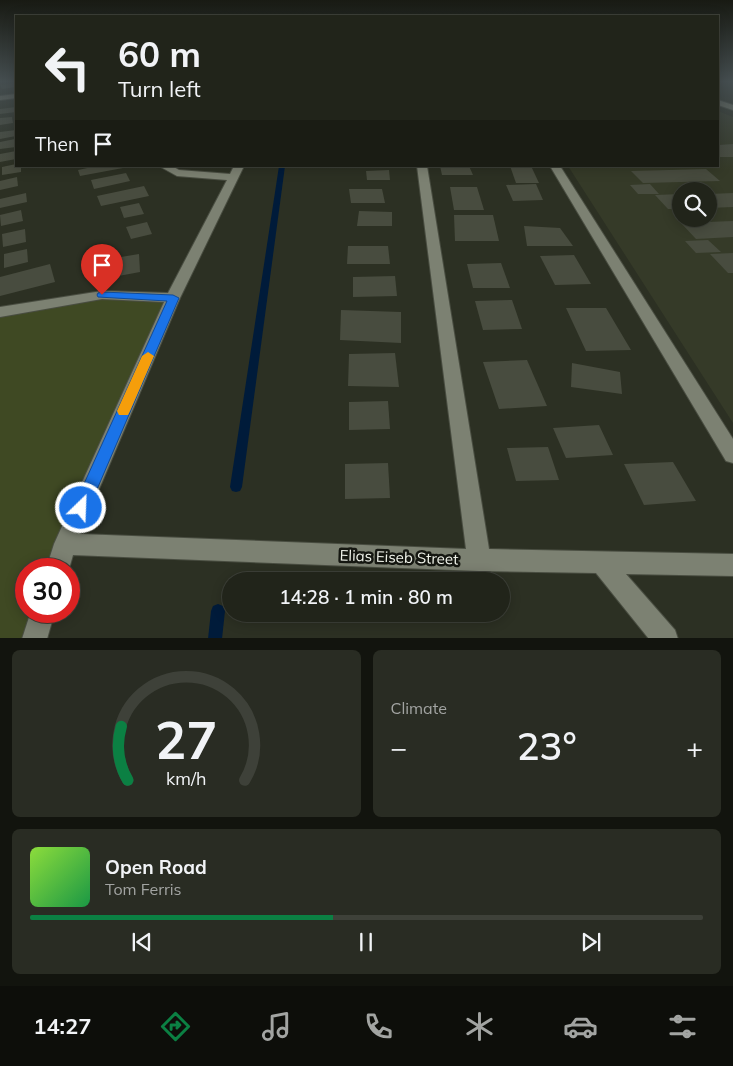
<!DOCTYPE html>
<html lang="en">
<head>
<meta charset="utf-8">
<style>
  :root { --surface:#21241a; --page:#292c23; --text:#f1f3f6; --muted:#a2a4a2; --line:#3e4139; --accent:#0b8043 }
  body { margin:0; font-family:Mulish,sans-serif; background:var(--page); color:var(--text); height:100vh; display:flex; flex-direction:column; font-size:19px; white-space:nowrap }
  * { box-sizing:border-box; margin:0 }
  p { font-size:16px; color:var(--muted) }
  .icon { flex:none; width:28px; height:28px; fill:none; stroke:currentColor; stroke-width:2; stroke-linecap:round; stroke-linejoin:round }
  .map { position:relative; height:638px; overflow:hidden }
  .sheet { display:flex; flex-direction:column; gap:12px; padding:12px; background:#12140e; flex:1 }
  .sheet>* { flex:none }
  .hud { position:absolute; left:15px; top:15px; width:704px; height:152px; border-radius:0px; box-shadow:0 2px 12px #0003,0 0 0 1px var(--line); background:#21241a; color:var(--text); overflow:hidden }
  .buttons { position:absolute; left:672px; top:182px; display:grid; gap:10px }
  .buttons a { display:grid; place-items:center; width:45px; height:45px; border-radius:50%; background:var(--surface); box-shadow:0 2px 12px #0003,0 0 0 1px var(--line); font-size:25px }
  .speed { position:absolute; left:15px; top:558px; display:flex; gap:10px; font-size:25px; font-weight:700; text-align:center }
  .speed>* { display:grid; place-content:center; width:65px; height:65px; border-radius:50%; background:var(--surface); box-shadow:0 2px 12px #0003,0 0 0 1px var(--line); line-height:1 }
  .speed .limit { border:8px solid #d22; background:#fff; color:#111 }
  .pin { position:absolute; display:grid; place-items:center; width:42px; height:42px; color:#fff; margin:-51px -21px; border-radius:50% 50% 50% 0; rotate:-45deg; box-shadow:0 0 5px #0007 }
  .pin .icon { rotate:45deg }
  .me { position:absolute; width:55px; margin:-28px; rotate:24deg; stroke-linejoin:round; filter:drop-shadow(0 0 4px #0008) }
  .turn { display:flex; align-items:center; gap:18px; height:105px; padding:0 20px; font-size:22px }
  .turn .icon { width:65px; height:65px; stroke-width:2.5 }
  .turn b { display:block; font-size:35px; line-height:42px }
  .then { display:flex; align-items:center; height:48px; padding:0 20px; background:#0003; gap:10px; font-size:19px }
  .big { font-size:38px; font-weight:600; line-height:1.1 }
  .sheet .card { flex:1; display:flex; flex-direction:column; justify-content:center; gap:8px; min-width:0; padding:0 18px; border-radius:8px; background:var(--page) }
  .sheet .dial { align-items:center; gap:0 }
  .dial svg { height:130px; overflow:visible; fill:none; stroke:var(--line); stroke-width:7; stroke-linecap:round; text-anchor:middle }
  .dial text { fill:var(--text); stroke:none }
  .song { display:flex; align-items:center; gap:15px }
  .cover { width:60px; height:60px; border-radius:8px; background:linear-gradient(135deg,hsl(90 70% 55%),hsl(140 70% 35%)) }
  .played { height:5px; border-radius:2px; background:linear-gradient(90deg,var(--accent) 45%,var(--line) 45%) }
  .keys { display:flex; justify-content:space-around; direction:ltr }
  .heat { display:flex; justify-content:space-between; align-items:center; font-size:28px; direction:ltr }
  .sheet .tiles { flex:1; display:grid; gap:12px; grid-template-columns:1fr 1fr }
  .card:last-child { grid-column:span 2 }
  .trip { position:absolute; left:222px; top:572px; width:288px; height:50px; border-radius:25px; background:var(--surface); box-shadow:0 2px 12px #0003,0 0 0 1px var(--line); font-weight:600; line-height:50px; text-align:center }
  .tabs { display:flex; height:80px; justify-content:space-around; align-items:center; background:#0d0e0a; color:var(--muted) }
  .tabs .icon { width:35px; height:35px }
  .tabs .current { color:var(--accent) }
  .tabs b { font-size:22px; color:var(--text) }
  .map>svg:first-child { display:block }
  .built { fill:#353a28; fill-rule:evenodd }
  .green { fill:#3f4923 }
  .lines { fill:none; stroke-linecap:round; stroke-linejoin:round }
  .stream { fill:#001b3a; fill-rule:evenodd }
  .building { fill:#484c3f }
  .minor-casing { stroke:#494d41; stroke-width:2 }
  .minor { fill:#7c8172; fill-rule:evenodd }
  .route { fill:#1a73e8; stroke:#114b97 }
  .slow { fill:#f59e0b }
  .labels { text-anchor:middle; dominant-baseline:central; stroke-width:5; stroke-linejoin:round; paint-order:stroke }
  .near-street-label { font-size:15px; fill:#f0f3ea; stroke:#151711 }
</style>
</head>
<body>
<div class="map">
<svg width="733" height="639" viewBox="0 0 733 639">
  <rect width="100%" height="100%" fill="#2c3023"/>
  <path class="built" d="M718 111 733 117V423L568 166H718ZM681 191H709V219H681Z"/>
  <path class="green" d="M102 295 173 298 57 569H26V611H43L34 638 0 639V312Z"/>
  <g class="lines">
    <g class="stream">
      <path d="M279 166H285L242 487 240 491 236 492 232 491 230 487Z"/>
      <path d="M218 604 223 606 225 611 222 639H208L211 611 213 606Z"/>
    </g>
  </g>
  <g class="building">
    <path d="M15 83 16 87 2 89 1 85Z"/>
    <path d="M16 107V112L0 114V109Z"/>
    <path d="M12 117 13 123 0 125V118Z"/>
    <path d="M16 130V136L0 139V132Z"/>
    <path d="M15 139 16 147 0 149V142Z"/>
    <path d="M733 144V157H718V145Z"/>
    <path d="M16 151V159L0 162V154Z"/>
    <path d="M16 164V166H21V172L2 175V167Z"/>
    <path d="M97 166H122L123 168 80 176 78 170Z"/>
    <path d="M440 166H469L473 175H442Z"/>
    <path d="M510 166H531L539 183H516Z"/>
    <path d="M706 169 720 181 643 183 631 171Z"/>
    <path d="M389 170 390 180H367L366 171Z"/>
    <path d="M126 173 130 181 94 189 91 180Z"/>
    <path d="M17 177 18 186 0 190V181Z"/>
    <path d="M536 184 543 200 513 201 506 185Z"/>
    <path d="M650 184 659 194H638L630 185Z"/>
    <path d="M144 186 149 196 101 206 97 196Z"/>
    <path d="M450 187H477L484 210H454Z"/>
    <path d="M349 189H382L385 203H351Z"/>
    <path d="M26 193 27 202 0 208V199Z"/>
    <path d="M733 193V207L709 208V194Z"/>
    <path d="M681 194V209H668L655 195Z"/>
    <path d="M139 203 144 214 124 218 120 207Z"/>
    <path d="M21 210 23 221 1 226 0 215Z"/>
    <path d="M359 211 392 212V226H357Z"/>
    <path d="M454 215H493L499 241H455Z"/>
    <path d="M733 221V237L696 239 681 223Z"/>
    <path d="M147 222 152 234 131 239 126 227Z"/>
    <path d="M524 226 560 228 573 246H527Z"/>
    <path d="M25 229 26 242 3 247 2 234Z"/>
    <path d="M708 240 721 252 696 253 685 241Z"/>
    <path d="M348 246H388L390 264H347Z"/>
    <path d="M27 249 28 262 4 268V254Z"/>
    <path d="M733 253V273H728L710 254Z"/>
    <path d="M139 254 140 272 97 280V261Z"/>
    <path d="M574 255 591 284 555 285 540 256Z"/>
    <path d="M501 263 510 288H473L467 264Z"/>
    <path d="M50 264 55 282 0 296V277Z"/>
    <path d="M395 276 397 296 353 297V277Z"/>
    <path d="M512 300 522 329 483 330 475 301Z"/>
    <path d="M566 308H606L631 350 586 351Z"/>
    <path d="M341 310 401 312V343L340 340Z"/>
    <path d="M395 353 399 387 348 386 349 354Z"/>
    <path d="M527 360 547 406 499 409 483 362Z"/>
    <path d="M572 363 620 372 622 394 571 387Z"/>
    <path d="M388 401 390 429 349 430V402Z"/>
    <path d="M599 425 613 455 566 458 553 428Z"/>
    <path d="M548 447 559 480 516 481 507 448Z"/>
    <path d="M673 462 696 501 644 505 624 464Z"/>
    <path d="M388 463 390 498 345 499V464Z"/>
  </g>
  <g class="lines">
    <g class="minor-casing">
      <g id="minor">
        <path d="M16 94V98L0 100V96Z"/>
        <path d="M718 100 733 105V110L718 105Z"/>
        <path d="M159 166H172L179 170 230 174 234 166H244L180 298 80 534 466 549 417 166H427L489 549 733 554V576L626 574 675 630 678 639H649L596 573 479 571 73 555 69 569H46L54 544 164 302 102 299 0 317V307L102 291 168 293 227 180 177 176Z"/>
        <path d="M550 166H560L733 439V463L726 461Z"/>
        <path d="M31 611H55L47 639H22Z"/>
      </g>
    </g>
    <use href="#minor" class="minor"/>
  </g>
  <linearGradient id="sky" x2="0" y2="1"><stop stop-color="#181a13"/><stop offset="0.48" stop-color="#454e50"/><stop offset="1" stop-color="#454e50" stop-opacity="0"/></linearGradient>
  <rect width="733" height="170" fill="url(#sky)"/>
  <path class="route" d="M102 292 173 295 179 298 89 508 86 513 81 516 75 513 73 508 167 301 98 297 97 295 98 293Z"/>
  <path class="slow" d="M148 352 154 356 130 411 128 415H119L117 411 142 356Z"/>
  <g class="labels">
    <g class="near-street-label">
      <text transform="translate(399 557) rotate(2)">Elias Eiseb Street</text>
    </g>
  </g>
</svg>
<div class="buttons">
<a><svg class="icon" aria-label="search" viewBox="0 0 24 24"><circle cx="10" cy="10" r="6"/><path d="M15 15l6 6"/></svg></a>
</div>
<div class="speed"><div class="limit">30</div></div>
<div class="pin" style="left:102px;top:295px;background:#d93025"><svg class="icon" aria-label="arrive" viewBox="0 0 24 24"><path d="M6 21V4h12l-3 4 3 4H6"/></svg></div>
<svg class="me" style="left:81px;top:508px" viewBox="-20 -20 40 40"><circle r="17" fill="#1a73e8" stroke="#fff" stroke-width="3"/><path d="M0-11L8 9 0 5-8 9z" fill="#fff"/></svg>
<div class="trip">14:28 · 1 min · 80 m</div>
<div class="hud">
<div class="turn"><svg class="icon" aria-label="left" viewBox="0 0 24 24"><path d="M17 20v-9H6M10 6l-5 5 5 5"/></svg><div><b>60 m</b>Turn left</div></div>
<div class="then">Then<svg class="icon" aria-label="arrive" viewBox="0 0 24 24"><path d="M6 21V4h12l-3 4 3 4H6"/></svg></div>
</div>
</div>
<section class="sheet">
<div class="tiles">
<div class="card dial"><svg viewBox="0 0 100 80">
<path d="M14 69A42 42 0 1 1 86 69"/>
<path d="M14 69A42 42 0 0 1 10 36" stroke="#0b8043"/>
<text x="50" y="56" font-size="32" font-weight="700">27</text>
<text x="50" y="72" font-size="11">km/h</text>
</svg></div>
<div class="card"><p>Climate</p>
<div class="heat"><a>−</a><b class="big">23°</b><a>+</a></div>
</div>
<div class="card">
<div class="song"><i class="cover"></i><div><b>Open Road</b><p>Tom Ferris</p></div></div>
<div class="played"></div>
<div class="keys"><svg class="icon" aria-label="previous" viewBox="0 0 24 24"><path d="M18 5L8 12l10 7zM5 5v14"/></svg><svg class="icon" aria-label="pause" viewBox="0 0 24 24"><path d="M8 5v14M16 5v14"/></svg><svg class="icon" aria-label="next" viewBox="0 0 24 24"><path d="M6 5l10 7-10 7zM19 5v14"/></svg></div>
</div>
</div>
</section>
<nav class="tabs">
<b>14:27</b>
<svg class="icon current" aria-label="directions" viewBox="0 0 24 24"><path d="M12 3l9 9-9 9-9-9zM9 14v-3h6M13 9l2 2-2 2"/></svg>
<svg class="icon" aria-label="music" viewBox="0 0 24 24"><path d="M9 18V5l10-2v13"/><circle cx="6" cy="18" r="3"/><circle cx="16" cy="16" r="3"/></svg>
<svg class="icon" aria-label="phone" viewBox="0 0 24 24"><path d="M5 4h4l2 5-3 2q2 4 5 5l2-3 5 2v4C11 20 4 13 5 4z"/></svg>
<svg class="icon" aria-label="climate" viewBox="0 0 24 24"><path d="M12 3v18M4 7l16 10M4 17L20 7"/></svg>
<svg class="icon" aria-label="car" viewBox="0 0 24 24"><path d="M5 17H2v-5l4-1 3-4h7l3 4 3 1v5h-3M9 17h6M6 11h13"/><circle cx="7" cy="17" r="2"/><circle cx="17" cy="17" r="2"/></svg>
<svg class="icon" aria-label="filters" viewBox="0 0 24 24"><path d="M4 7h16M4 17h16"/><circle cx="9" cy="7" r="2"/><circle cx="15" cy="17" r="2"/></svg>
</nav>
</body>
</html>
